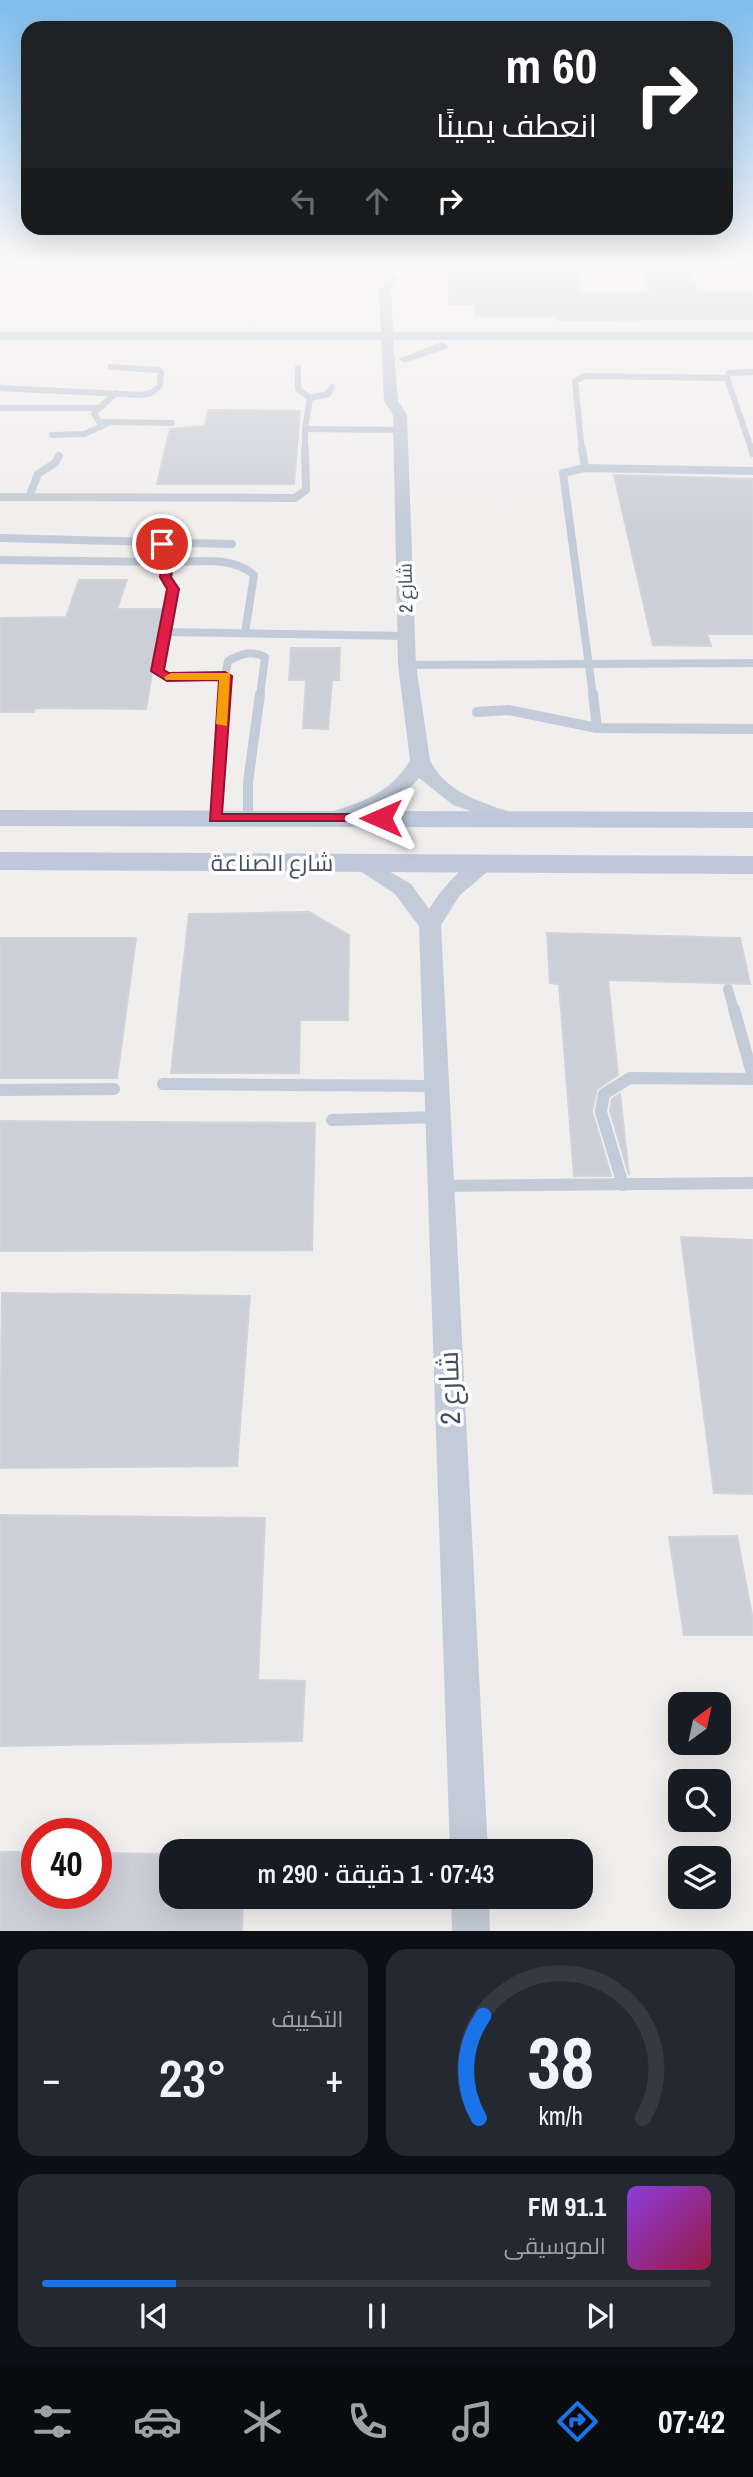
<!DOCTYPE html>
<html lang="ar">
<head>
<meta charset="utf-8">
<style>
  :root { --surface:#171b24; --page:#242831; --text:#f1f3f6; --muted:#9ea1a6; --line:#363941; --accent:#1a73e8 }
  body { margin:0; font-family:"Archivo Narrow",Cairo,sans-serif; background:var(--page); color:var(--text); direction:rtl; height:100vh; display:flex; flex-direction:column; font-size:26px; white-space:nowrap }
  * { box-sizing:border-box; margin:0 }
  p { font-size:23px; color:var(--muted) }
  .icon { flex:none; width:38px; height:38px; fill:none; stroke:currentColor; stroke-width:2; stroke-linecap:round; stroke-linejoin:round }
  .map { position:relative; height:1931px; overflow:hidden; direction:ltr }
  .drawer { display:flex; flex-direction:column; gap:18px; padding:18px; background:#0d0f14; flex:1 }
  .drawer>* { flex:none }
  .top-card { position:absolute; left:21px; top:21px; width:712px; height:214px; border-radius:21px; box-shadow:0 7px 28px #0002; direction:rtl; background:#202124; color:#fff; overflow:hidden }
  .needle { width:46px; rotate:33deg }
  .controls { position:absolute; left:668px; top:1692px; display:grid; gap:14px }
  .controls a { display:grid; place-items:center; width:63px; height:63px; border-radius:14px; background:var(--surface); box-shadow:0 7px 28px #0002; font-size:35px }
  .speed { position:absolute; left:21px; top:1818px; display:flex; gap:14px; font-size:35px; font-weight:700; text-align:center }
  .speed>* { display:grid; place-content:center; width:91px; height:91px; border-radius:50%; background:var(--surface); box-shadow:0 7px 28px #0002; line-height:1 }
  .speed .limit { border:10px solid #d22; background:#fff; color:#111 }
  .pin { position:absolute; display:grid; place-items:center; width:60px; height:60px; color:#fff; margin:-30px; border:4px solid #fff; border-radius:50%; box-shadow:0 2px 7px #0007 }
  .me { position:absolute; width:77px; margin:-38px; rotate:270deg; stroke-linejoin:round; filter:drop-shadow(0 0 5px #0008) }
  .turn { display:flex; align-items:center; gap:24px; height:147px; padding:0 21px; font-size:32px }
  .turn .icon { width:91px; height:91px; stroke-width:2.5 }
  .turn b { display:block; font-size:49px; line-height:60px }
  .lanes { display:flex; align-items:center; height:66px; padding:0 21px; background:#0003; justify-content:center; gap:35px; direction:ltr }
  .lanes .off { opacity:.35 }
  .big { font-size:52px; font-weight:600; line-height:1.1 }
  .drawer .card { flex:1; display:flex; flex-direction:column; justify-content:center; gap:10px; min-width:0; padding:0 24px; border-radius:21px; background:var(--page) }
  .drawer .dial { align-items:center; gap:0 }
  .dial svg { height:182px; overflow:visible; fill:none; stroke:var(--line); stroke-width:7; stroke-linecap:round; text-anchor:middle }
  .dial text { fill:var(--text); stroke:none }
  .song { display:flex; align-items:center; gap:21px }
  .cover { width:84px; height:84px; border-radius:10px; background:linear-gradient(135deg,hsl(270 70% 55%),hsl(340 70% 35%)) }
  .played { height:7px; border-radius:4px; background:linear-gradient(90deg,var(--accent) 20%,var(--line) 20%) }
  .keys { display:flex; justify-content:space-around; direction:ltr }
  .heat { display:flex; justify-content:space-between; align-items:center; font-size:38px; direction:ltr }
  .drawer .tiles { flex:1; display:grid; gap:18px; grid-template-columns:1fr 1fr }
  .card:last-child { grid-column:span 2 }
  .trip { position:absolute; left:159px; top:1839px; width:434px; height:70px; border-radius:21px; background:var(--surface); box-shadow:0 7px 28px #0002; font-weight:600; line-height:70px; text-align:center; direction:rtl }
  .menu { display:flex; height:112px; justify-content:space-around; align-items:center; background:#090b0e; color:var(--muted) }
  .menu .icon { width:49px; height:49px }
  .menu .on { color:var(--accent) }
  .menu b { font-size:32px; color:var(--text) }
  .map>svg:first-child { display:block }
  .building { fill:#cccfd7; stroke:#d1d3db; stroke-width:2 }
  .lines { fill:none; stroke-linecap:round; stroke-linejoin:round }
  .lane-far3 { stroke:#c3cbd8; stroke-width:6 }
  .lane-far2 { stroke:#c3cbd8; stroke-width:8 }
  .lane-far1 { stroke:#c3cbd8; stroke-width:10 }
  .lane { stroke:#c3cbd8; stroke-width:12 }
  .street { fill:#c3cbd8; fill-rule:evenodd }
  .secondary { fill:#bfc8da; fill-rule:evenodd }
  .route { fill:#e11d48; stroke:#92132f; stroke-width:2 }
  .slow { fill:#f59e0b }
  .labels { text-anchor:middle; dominant-baseline:central; stroke-width:7; stroke-linejoin:round; paint-order:stroke }
  .far-street-label { font-size:19px; fill:#444e5e; stroke:#fff }
  .street-label { font-size:23px; fill:#444e5e; stroke:#fff }
  .near-street-label { font-size:28px; fill:#444e5e; stroke:#fff }
</style>
</head>
<body>
<div class="map">
<svg width="753" height="1931" viewBox="0 0 753 1931">
  <rect width="100%" height="100%" fill="#f1eeee"/>
  <g class="building">
    <path d="M448 259H573L582 293 649 292 642 272H651L645 259H684L698 292H753V319L559 320 557 316H476L475 304H449Z"/>
    <path d="M208 410 300 411 294 484H157L170 429 205 426Z"/>
    <path d="M614 475 753 479V634H707L711 646 653 645Z"/>
    <path d="M79 580H127L117 609H163L146 709 35 708 34 712H0V618L66 617Z"/>
    <path d="M291 648H340L339 680H332L328 729 303 728 306 680H289Z"/>
    <path d="M309 912 349 935 348 1020H300L299 1073H171L189 914Z"/>
    <path d="M547 933 740 938 750 984 608 980 618 1075 597 1089 592 1111 611 1176H574L559 984 550 983Z"/>
    <path d="M0 938H136L117 1078H0Z"/>
    <path d="M620 1094 629 1175 610 1111 612 1099Z"/>
    <path d="M0 1121 315 1123 312 1250 0 1251Z"/>
    <path d="M681 1237 753 1240V1494L714 1493Z"/>
    <path d="M2 1293 250 1296 237 1466 0 1468Z"/>
    <path d="M0 1515 265 1518 258 1680 305 1681 302 1741 0 1746Z"/>
    <path d="M737 1536 753 1620V1635H684L669 1537Z"/>
    <path d="M0 1852H37V1894H96V1853L172 1854V1897H243L242 1931H0Z"/>
  </g>
  <g class="lines">
    <g class="lane-far3">
      <path d="M298 368V389L310 398 305 429"/>
      <path d="M727 378 729 373 753 372"/>
      <path d="M0 388 141 395 151 393 160 386 161 372 158 370 111 367"/>
      <path d="M116 393 94 413 99 422 172 423"/>
      <path d="M310 398 328 394 332 387"/>
      <path d="M0 408H98"/>
      <path d="M52 435 84 434 107 424"/>
      <path d="M305 451V429L401 430"/>
      <path d="M582 451 575 381 585 376 727 378 752 451"/>
    </g>
    <g class="lane-far2">
      <path d="M582 449 585 468"/>
      <path d="M752 449 753 453"/>
      <path d="M59 456 55 463 38 474 29 497 295 498 306 490 305 449"/>
      <path d="M0 497H29"/>
      <path d="M0 538 232 544"/>
      <path d="M0 560 168 562 162 544"/>
      <path d="M166 632 157 672 167 677 225 676 224 696"/>
      <path d="M245 633 254 575C231 555 196 562 168 562L165 577 173 589 166 632 406 636"/>
      <path d="M407 665 753 663"/>
      <path d="M225 676 228 661C241 654 251 650 265 657L260 696"/>
      <path d="M593 696 563 473 585 468 753 471"/>
    </g>
    <g class="lane-far1">
      <path d="M593 694 597 728 753 729"/>
      <path d="M477 712 508 710 597 728"/>
      <path d="M215 818 224 694"/>
      <path d="M248 818V782L260 694"/>
      <path d="M728 989 734 1011"/>
    </g>
    <g class="lane">
      <path d="M734 1009 753 1077"/>
      <path d="M163 1084 437 1086"/>
      <path d="M0 1090 114 1089"/>
      <path d="M332 1120 438 1117"/>
      <path d="M623 1185 601 1112 604 1094 630 1078 753 1079"/>
      <path d="M441 1186 753 1183"/>
    </g>
    <g class="street">
      <path d="M393 274 399 277 391 290 393 332H753V340H393L398 401 407 415 416 665 430 760C445 793 484 803 516 814L519 818 516 822 509 824 453 805 419 778C396 806 364 816 330 824L320 818 323 814C358 804 391 794 410 760L398 665 393 415 384 401 381 340H0V332H381L379 290Z"/>
      <path d="M442 342 448 346 446 349 404 363 398 359Z"/>
      <path d="M361 855 411 884 429 909C443 888 463 862 488 855L499 862 460 895 441 925 488 1852H450L419 926 395 894 354 867 350 862 354 857Z"/>
      <path d="M451 1897H489L490 1931H452Z"/>
    </g>
    <g class="secondary">
      <path d="M0 810 753 812V828L0 826Z"/>
      <path d="M0 852 753 856V874L0 870Z"/>
    </g>
  </g>
  <linearGradient id="sky" x2="0" y2="1"><stop stop-color="#7ebdee"/><stop offset="0.49" stop-color="#f9f7f7"/><stop offset="1" stop-color="#f9f7f7" stop-opacity="0"/></linearGradient>
  <rect width="753" height="529" fill="url(#sky)"/>
  <path class="route" d="M162 541 168 544 174 562 171 577 179 589 164 670 169 673 225 672 232 676 222 814H381L388 818 386 821H210L219 680 167 681 151 671 167 589 160 577 162 562 157 544Z"/>
  <path class="slow" d="M171 673H230L227 726 216 724 219 680H166L164 677Z"/>
  <g class="labels">
    <g class="far-street-label">
      <text transform="translate(405 588) rotate(-91)">شارع 2</text>
    </g>
    <g class="street-label">
      <text x="272" y="862">شارع الصناعة</text>
    </g>
    <g class="near-street-label">
      <text transform="translate(449 1388) rotate(-92)">شارع 2</text>
    </g>
  </g>
</svg>
<div class="controls">
<a><svg class="needle" viewBox="-14 -14 28 28"><path d="M0-13l5 13h-10z" fill="#e53935"/><path d="M0 13l5-13h-10z" fill="#9ea1a6"/></svg></a>
<a><svg class="icon" aria-label="search" viewBox="0 0 24 24"><circle cx="10" cy="10" r="6"/><path d="M15 15l6 6"/></svg></a>
<a><svg class="icon" aria-label="layers" viewBox="0 0 24 24"><path d="M12 4l9 5-9 5-9-5zM3 14l9 5 9-5"/></svg></a>
</div>
<div class="speed"><div class="limit">40</div></div>
<div class="pin" style="left:162px;top:544px;background:#d93025"><svg class="icon" aria-label="arrive" viewBox="0 0 24 24"><path d="M6 21V4h12l-3 4 3 4H6"/></svg></div>
<svg class="me" style="left:381px;top:818px" viewBox="-20 -20 40 40"><path d="M0-17L14 15 0 8-14 15z" fill="#e11d48" stroke="#fff" stroke-width="4"/></svg>
<div class="trip">07:43 · 1 دقيقة · 290 m</div>
<div class="top-card">
<div class="turn"><svg class="icon" aria-label="right" viewBox="0 0 24 24"><path d="M7 20v-9h11M14 6l5 5-5 5"/></svg><div><b>60 m</b>انعطف يمينًا</div></div>
<div class="lanes"><svg class="icon off" aria-label="left" viewBox="0 0 24 24"><path d="M17 20v-9H6M10 6l-5 5 5 5"/></svg><svg class="icon off" aria-label="ahead" viewBox="0 0 24 24"><path d="M12 20V5M6 11l6-6 6 6"/></svg><svg class="icon" aria-label="right" viewBox="0 0 24 24"><path d="M7 20v-9h11M14 6l5 5-5 5"/></svg></div>
</div>
</div>
<section class="drawer">
<div class="tiles">
<div class="card dial"><svg viewBox="0 0 100 80">
<path d="M14 69A42 42 0 1 1 86 69"/>
<path d="M14 69A42 42 0 0 1 16 24" stroke="#1a73e8"/>
<text x="50" y="56" font-size="32" font-weight="700">38</text>
<text x="50" y="72" font-size="11">km/h</text>
</svg></div>
<div class="card"><p>التكييف</p>
<div class="heat"><a>−</a><b class="big">23°</b><a>+</a></div>
</div>
<div class="card">
<div class="song"><i class="cover"></i><div><b>91.1 FM</b><p>الموسيقى</p></div></div>
<div class="played"></div>
<div class="keys"><svg class="icon" aria-label="previous" viewBox="0 0 24 24"><path d="M18 5L8 12l10 7zM5 5v14"/></svg><svg class="icon" aria-label="pause" viewBox="0 0 24 24"><path d="M8 5v14M16 5v14"/></svg><svg class="icon" aria-label="next" viewBox="0 0 24 24"><path d="M6 5l10 7-10 7zM19 5v14"/></svg></div>
</div>
</div>
</section>
<nav class="menu">
<b>07:42</b>
<svg class="icon on" aria-label="directions" viewBox="0 0 24 24"><path d="M12 3l9 9-9 9-9-9zM9 14v-3h6M13 9l2 2-2 2"/></svg>
<svg class="icon" aria-label="music" viewBox="0 0 24 24"><path d="M9 18V5l10-2v13"/><circle cx="6" cy="18" r="3"/><circle cx="16" cy="16" r="3"/></svg>
<svg class="icon" aria-label="phone" viewBox="0 0 24 24"><path d="M5 4h4l2 5-3 2q2 4 5 5l2-3 5 2v4C11 20 4 13 5 4z"/></svg>
<svg class="icon" aria-label="climate" viewBox="0 0 24 24"><path d="M12 3v18M4 7l16 10M4 17L20 7"/></svg>
<svg class="icon" aria-label="car" viewBox="0 0 24 24"><path d="M5 17H2v-5l4-1 3-4h7l3 4 3 1v5h-3M9 17h6M6 11h13"/><circle cx="7" cy="17" r="2"/><circle cx="17" cy="17" r="2"/></svg>
<svg class="icon" aria-label="filters" viewBox="0 0 24 24"><path d="M4 7h16M4 17h16"/><circle cx="9" cy="7" r="2"/><circle cx="15" cy="17" r="2"/></svg>
</nav>
</body>
</html>
